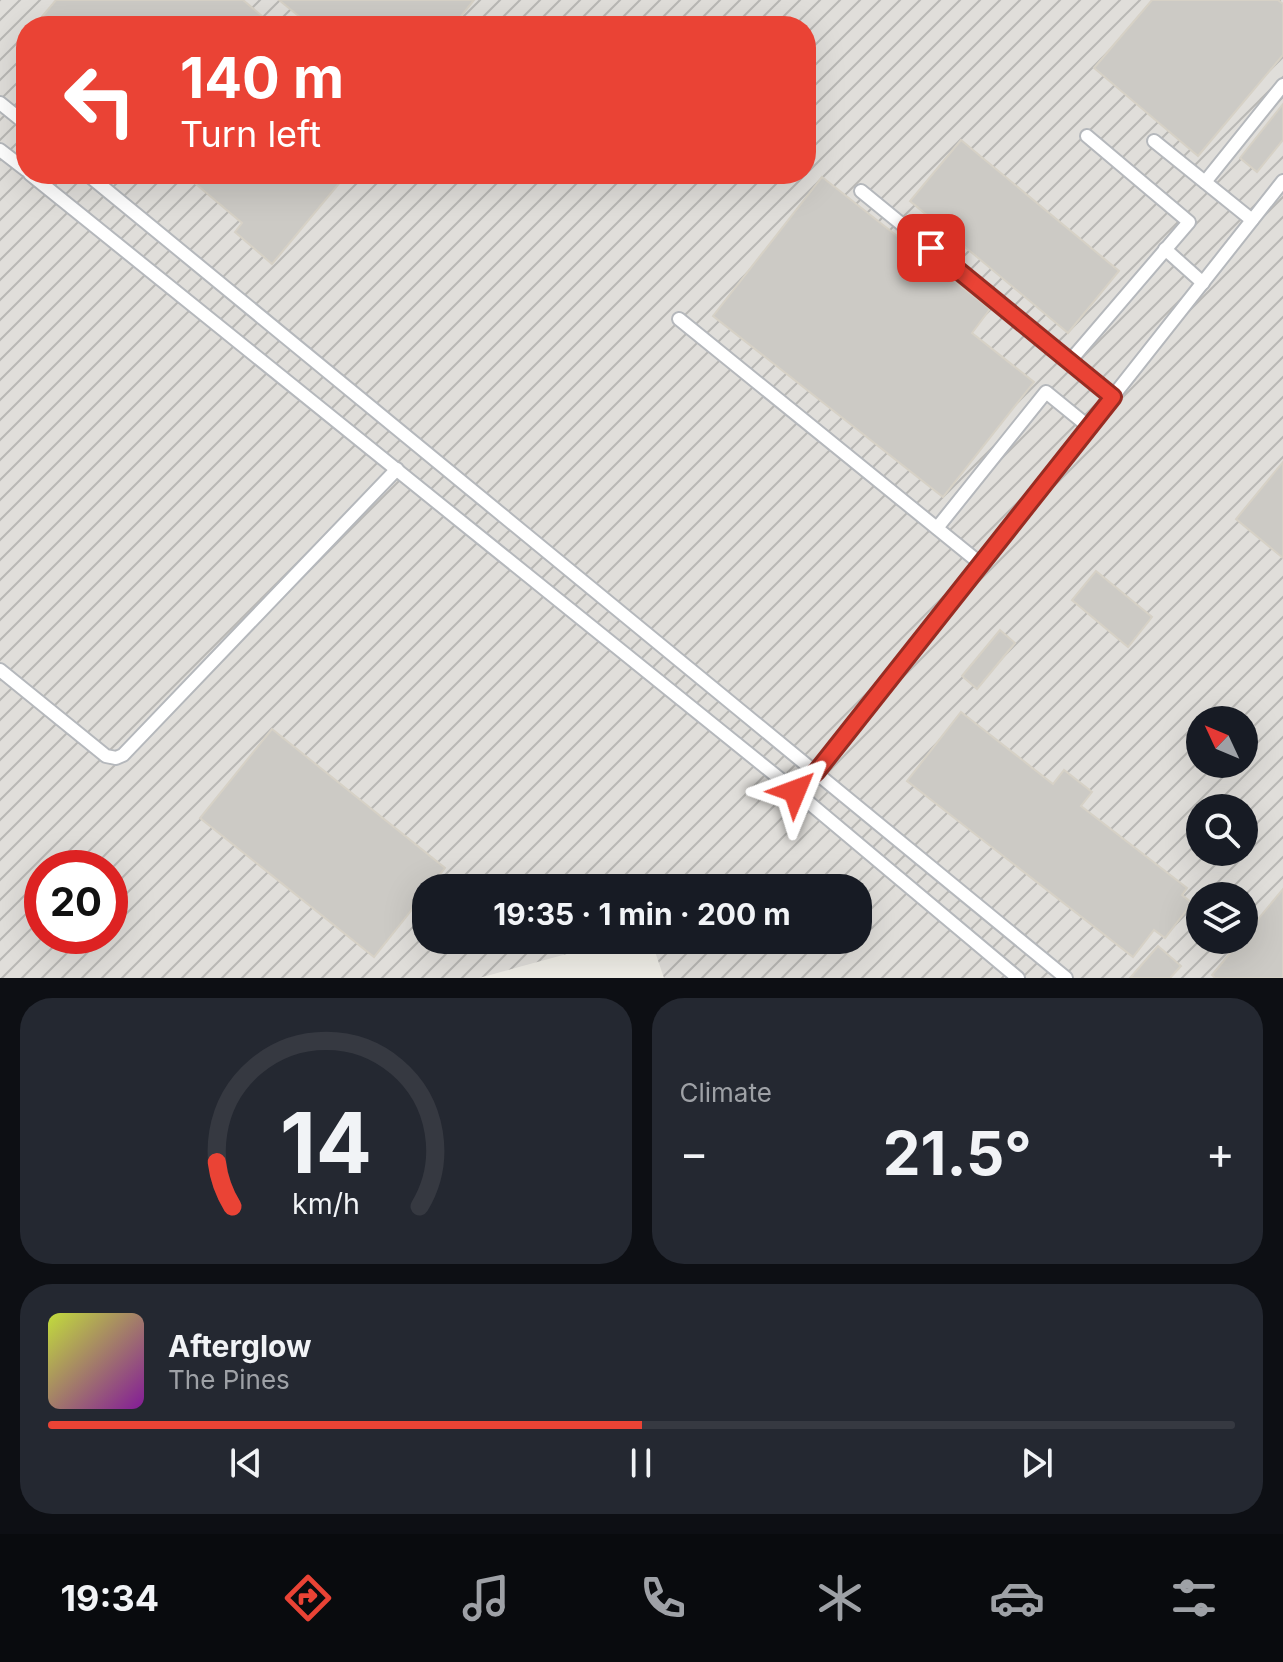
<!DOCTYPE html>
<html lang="en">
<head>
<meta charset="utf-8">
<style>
  :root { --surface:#171b24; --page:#242831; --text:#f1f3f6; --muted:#9ea1a6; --line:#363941; --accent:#ea4335 }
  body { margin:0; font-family:Inter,sans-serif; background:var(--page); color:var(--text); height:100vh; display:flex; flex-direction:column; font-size:30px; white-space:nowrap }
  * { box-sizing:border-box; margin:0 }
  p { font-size:26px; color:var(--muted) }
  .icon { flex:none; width:44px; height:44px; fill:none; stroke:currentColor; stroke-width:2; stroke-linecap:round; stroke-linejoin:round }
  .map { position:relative; height:978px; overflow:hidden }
  .details { display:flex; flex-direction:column; gap:20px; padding:20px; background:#0d0f14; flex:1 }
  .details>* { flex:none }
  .hud { position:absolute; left:16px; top:16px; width:800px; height:168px; border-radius:32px; box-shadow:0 8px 32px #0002; background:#ea4335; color:#fff; overflow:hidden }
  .needle { width:52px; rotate:314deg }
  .tools { position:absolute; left:1186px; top:706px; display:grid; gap:16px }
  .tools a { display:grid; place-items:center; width:72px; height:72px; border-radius:50%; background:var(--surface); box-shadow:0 8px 32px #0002; font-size:40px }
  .speed { position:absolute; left:24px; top:850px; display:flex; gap:16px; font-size:40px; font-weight:700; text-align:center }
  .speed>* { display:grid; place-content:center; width:104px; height:104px; border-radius:50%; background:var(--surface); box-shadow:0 8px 32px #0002; line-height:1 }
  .speed .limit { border:12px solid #d22; background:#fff; color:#111 }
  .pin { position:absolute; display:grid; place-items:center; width:68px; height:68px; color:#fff; margin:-34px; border-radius:16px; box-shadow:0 4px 12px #0006 }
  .me { position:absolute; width:88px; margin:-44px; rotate:46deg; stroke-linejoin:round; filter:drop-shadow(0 0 6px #0008) }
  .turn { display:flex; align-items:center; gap:28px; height:168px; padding:0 32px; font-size:36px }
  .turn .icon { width:104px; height:104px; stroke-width:2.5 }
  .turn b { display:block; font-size:56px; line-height:68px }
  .big { font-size:60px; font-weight:700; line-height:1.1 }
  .details .widget { flex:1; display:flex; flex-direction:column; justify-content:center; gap:12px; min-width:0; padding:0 28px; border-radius:32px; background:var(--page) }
  .details .dial { align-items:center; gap:0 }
  .dial svg { height:208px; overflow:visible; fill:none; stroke:var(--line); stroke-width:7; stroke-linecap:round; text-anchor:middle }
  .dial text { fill:var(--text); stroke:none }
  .song { display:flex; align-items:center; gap:24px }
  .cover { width:96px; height:96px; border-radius:12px; background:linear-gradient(135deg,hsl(70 70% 55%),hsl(290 70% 35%)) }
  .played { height:8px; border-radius:4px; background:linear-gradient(90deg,var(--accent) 50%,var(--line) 50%) }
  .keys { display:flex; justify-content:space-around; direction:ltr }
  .heat { display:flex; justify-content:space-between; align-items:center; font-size:44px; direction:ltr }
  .details .tiles { flex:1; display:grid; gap:20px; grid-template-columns:1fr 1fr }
  .widget:last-child { grid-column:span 2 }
  .trip { position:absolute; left:412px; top:874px; width:460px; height:80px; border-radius:32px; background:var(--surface); box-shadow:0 8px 32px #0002; font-weight:700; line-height:80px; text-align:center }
  .tab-bar { display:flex; height:128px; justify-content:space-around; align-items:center; background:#090b0e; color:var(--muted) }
  .tab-bar .icon { width:56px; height:56px }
  .tab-bar .selected { color:var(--accent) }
  .tab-bar b { font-size:36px; color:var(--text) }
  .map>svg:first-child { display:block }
  .industrial { fill:url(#industrial-furrows); fill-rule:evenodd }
  .building { fill:#cccac5; stroke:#d6d1c6; stroke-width:2 }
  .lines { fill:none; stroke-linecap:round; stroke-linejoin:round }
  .service-casing { stroke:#b5b8bc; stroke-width:16 }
  .service { stroke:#fff; stroke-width:12 }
  .route-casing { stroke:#982c22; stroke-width:20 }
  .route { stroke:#ea4335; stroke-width:14 }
</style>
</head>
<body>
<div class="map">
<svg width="1283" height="978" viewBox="0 0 1283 978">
  <defs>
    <pattern id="industrial-furrows" width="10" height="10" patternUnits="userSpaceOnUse" patternTransform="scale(2)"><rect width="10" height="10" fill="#e0deda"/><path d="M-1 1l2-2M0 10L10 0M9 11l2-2" fill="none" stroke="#b9b8b5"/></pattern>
  </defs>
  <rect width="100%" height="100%" fill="#f1efe8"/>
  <path class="industrial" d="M0 0H1283V978H664L651 940H858V888H426V940H618L479 978H0ZM26 26H806V174H26ZM1200 720H1244V764H1200ZM1200 808H1244V852H1200ZM42 868H110V936H42ZM1200 896H1244V940H1200Z"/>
  <g class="building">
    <path d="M56 0H243L274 26H34Z"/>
    <path d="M279 0H474L453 26H311Z"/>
    <path d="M1152 0H1278L1283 4V55L1198 156 1094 68Z"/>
    <path d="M1283 104V140L1257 172 1240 158Z"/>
    <path d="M961 140 1119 271 1068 333 910 201Z"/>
    <path d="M184 174H347L272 264 235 232 242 223Z"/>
    <path d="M822 177 990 309 972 333 1034 382 943 497 713 316Z"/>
    <path d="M1283 462V558L1236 519Z"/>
    <path d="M1096 571 1152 617 1128 647 1072 600Z"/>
    <path d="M1000 630 1015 643 977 689 962 676Z"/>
    <path d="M961 712 1053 784 1064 770 1092 792 1081 806 1187 888 1182 895 1192 903 1165 938 1154 930 1133 957 907 781Z"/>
    <path d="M272 729 445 868 429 888H426V892L374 957 200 818Z"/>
    <path d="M1283 889V978H1215L1212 975 1241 940H1244V936Z"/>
    <path d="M1158 946 1181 966 1170 978H1130Z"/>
  </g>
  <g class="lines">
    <g class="service-casing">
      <g id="service">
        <path d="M0 103 26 124"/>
        <path d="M1154 141 1252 220"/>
        <path d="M0 150 26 170"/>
        <path d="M30 174 795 791 1018 978"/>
        <path d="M87 174 1066 978"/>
        <path d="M1205 182 1283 85"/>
        <path d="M861 191 1113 397"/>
        <path d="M1165 249 1203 283"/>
        <path d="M679 319 981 564"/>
        <path d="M1070 361 1189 222 1087 136"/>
        <path d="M937 528 1046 392 1089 427"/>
        <path d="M0 670 106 756 116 758 123 755 397 469"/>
        <path d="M795 791 817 771 1283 181"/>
      </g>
    </g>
    <use href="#service" class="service"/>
  </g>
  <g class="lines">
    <g class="route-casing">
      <path id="route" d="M795 791 817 771 1113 397 931 248"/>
    </g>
    <use href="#route" class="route"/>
  </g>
</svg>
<div class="tools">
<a><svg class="needle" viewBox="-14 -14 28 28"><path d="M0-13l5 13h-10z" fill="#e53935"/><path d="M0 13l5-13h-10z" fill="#9ea1a6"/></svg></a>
<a><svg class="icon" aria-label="search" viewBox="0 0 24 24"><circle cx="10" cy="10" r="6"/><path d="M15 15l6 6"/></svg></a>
<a><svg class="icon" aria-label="layers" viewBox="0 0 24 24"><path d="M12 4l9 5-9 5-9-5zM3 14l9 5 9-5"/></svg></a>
</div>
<div class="speed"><div class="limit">20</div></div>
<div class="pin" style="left:931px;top:248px;background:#d93025"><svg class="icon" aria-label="arrive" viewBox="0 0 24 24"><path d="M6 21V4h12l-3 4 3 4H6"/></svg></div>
<svg class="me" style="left:795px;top:791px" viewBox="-20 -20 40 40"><path d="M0-17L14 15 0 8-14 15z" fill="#ea4335" stroke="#fff" stroke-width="4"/></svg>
<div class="trip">19:35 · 1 min · 200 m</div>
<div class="hud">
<div class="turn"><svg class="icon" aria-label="left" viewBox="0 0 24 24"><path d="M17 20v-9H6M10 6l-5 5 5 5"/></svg><div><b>140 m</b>Turn left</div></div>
</div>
</div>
<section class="details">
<div class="tiles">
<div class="widget dial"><svg viewBox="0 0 100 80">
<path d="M14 69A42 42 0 1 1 86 69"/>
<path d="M14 69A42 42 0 0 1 8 52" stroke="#ea4335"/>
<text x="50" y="56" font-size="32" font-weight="700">14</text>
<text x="50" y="72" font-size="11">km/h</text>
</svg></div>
<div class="widget"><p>Climate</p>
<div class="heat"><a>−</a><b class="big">21.5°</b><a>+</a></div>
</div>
<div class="widget">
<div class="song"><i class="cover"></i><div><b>Afterglow</b><p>The Pines</p></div></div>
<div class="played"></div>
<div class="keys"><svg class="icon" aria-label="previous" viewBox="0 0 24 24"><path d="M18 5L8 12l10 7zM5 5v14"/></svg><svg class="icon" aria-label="pause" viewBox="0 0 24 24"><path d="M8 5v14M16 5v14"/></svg><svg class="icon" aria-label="next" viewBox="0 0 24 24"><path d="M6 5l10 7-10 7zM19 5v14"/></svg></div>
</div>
</div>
</section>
<nav class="tab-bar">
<b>19:34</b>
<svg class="icon selected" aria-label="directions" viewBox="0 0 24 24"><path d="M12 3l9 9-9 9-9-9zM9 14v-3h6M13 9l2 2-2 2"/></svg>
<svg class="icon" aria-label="music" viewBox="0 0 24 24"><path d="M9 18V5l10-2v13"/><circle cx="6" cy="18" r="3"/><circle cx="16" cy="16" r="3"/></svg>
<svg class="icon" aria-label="phone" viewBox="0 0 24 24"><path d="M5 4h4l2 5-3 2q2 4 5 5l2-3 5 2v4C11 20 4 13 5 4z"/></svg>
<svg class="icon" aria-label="climate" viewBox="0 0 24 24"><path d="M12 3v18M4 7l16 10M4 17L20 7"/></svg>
<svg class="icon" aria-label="car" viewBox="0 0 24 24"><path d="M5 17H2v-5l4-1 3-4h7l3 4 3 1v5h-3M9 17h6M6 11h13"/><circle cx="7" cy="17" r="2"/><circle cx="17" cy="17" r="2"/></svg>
<svg class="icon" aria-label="filters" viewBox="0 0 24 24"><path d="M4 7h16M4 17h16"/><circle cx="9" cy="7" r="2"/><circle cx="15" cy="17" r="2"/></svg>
</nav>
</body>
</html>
